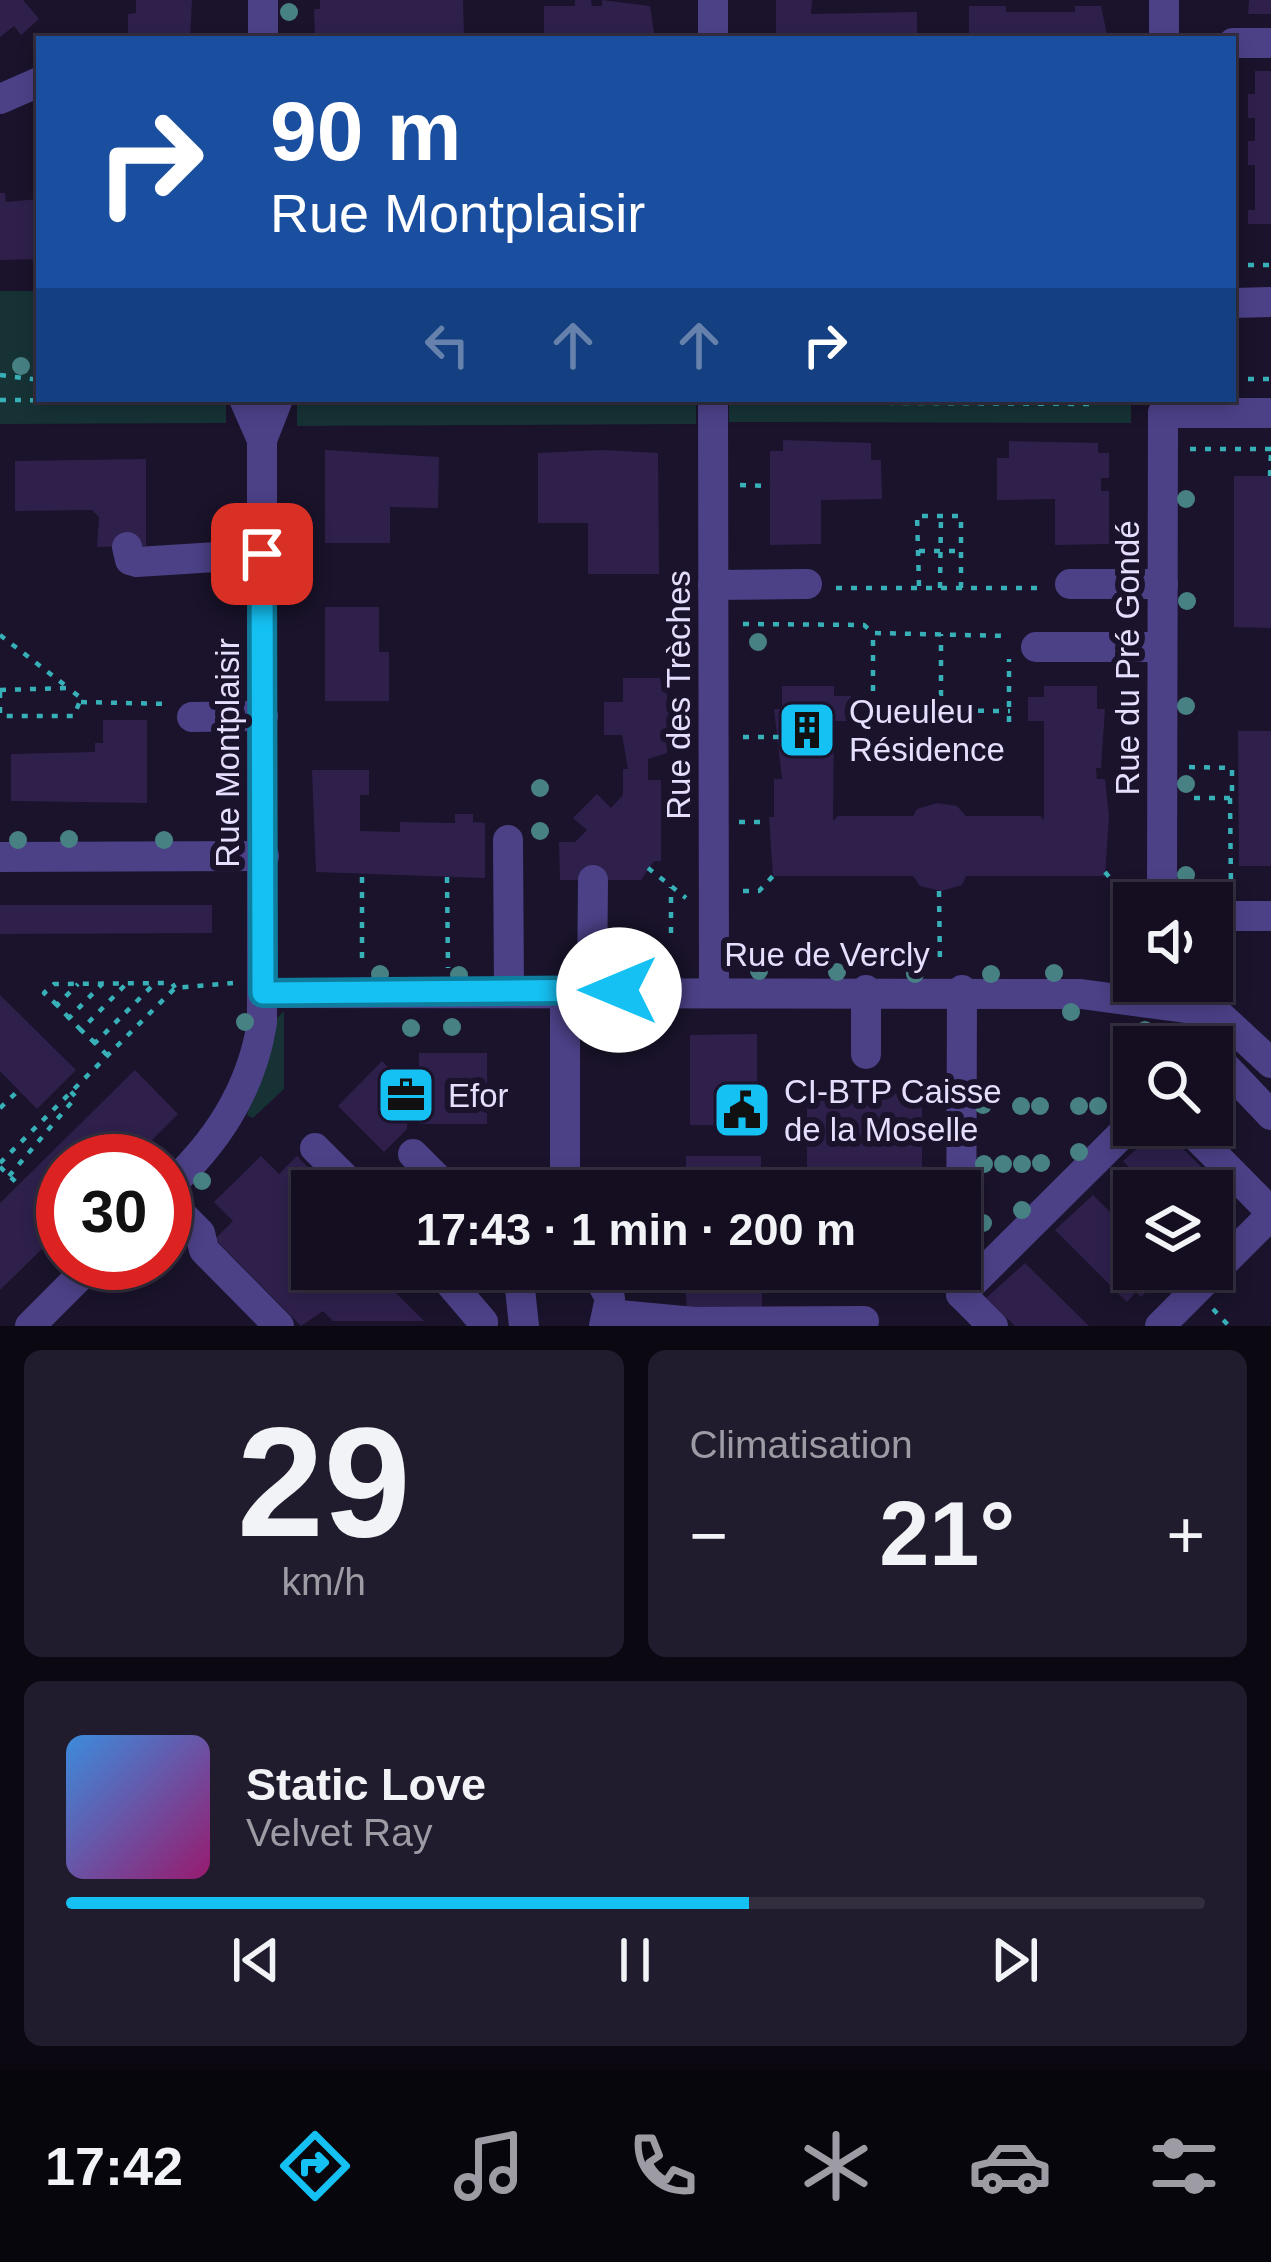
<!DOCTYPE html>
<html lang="fr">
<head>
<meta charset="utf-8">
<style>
  :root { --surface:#140e20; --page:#211c2d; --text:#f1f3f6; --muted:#9d9ca5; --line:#332e3e; --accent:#15c1f3 }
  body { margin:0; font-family:Helvetica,sans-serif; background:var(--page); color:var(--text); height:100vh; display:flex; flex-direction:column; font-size:45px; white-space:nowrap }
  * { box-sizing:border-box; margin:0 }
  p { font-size:39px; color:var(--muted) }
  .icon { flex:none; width:66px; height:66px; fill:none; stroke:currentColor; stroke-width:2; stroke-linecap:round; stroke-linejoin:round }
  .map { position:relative; height:1326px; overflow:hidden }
  .panel { display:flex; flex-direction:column; gap:24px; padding:24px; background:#0b0812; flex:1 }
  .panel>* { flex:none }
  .banner { position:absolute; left:36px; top:36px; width:1200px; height:366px; border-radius:0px; box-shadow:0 6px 18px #0003,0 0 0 3px var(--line); background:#1a4fa0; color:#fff; overflow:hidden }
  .tools { position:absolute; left:1113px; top:882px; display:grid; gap:24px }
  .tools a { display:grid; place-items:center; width:120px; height:120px; border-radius:0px; background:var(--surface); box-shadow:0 6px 18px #0003,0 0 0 3px var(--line); font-size:60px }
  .speed { position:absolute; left:36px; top:1134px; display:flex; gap:24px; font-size:60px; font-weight:700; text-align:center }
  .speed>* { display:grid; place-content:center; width:156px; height:156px; border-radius:50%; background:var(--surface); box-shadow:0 6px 18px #0003,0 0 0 3px var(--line); line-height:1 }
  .speed .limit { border:18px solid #d22; background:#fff; color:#111 }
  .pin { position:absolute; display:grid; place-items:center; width:102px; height:102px; color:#fff; margin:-51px; border-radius:24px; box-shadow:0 6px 18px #0006 }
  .me { position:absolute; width:132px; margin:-66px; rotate:270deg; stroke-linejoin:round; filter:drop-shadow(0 0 9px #0008) }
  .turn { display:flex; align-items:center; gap:42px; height:252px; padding:0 36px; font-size:54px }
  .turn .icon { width:156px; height:156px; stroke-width:2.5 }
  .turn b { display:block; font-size:84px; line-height:102px }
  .lanes { display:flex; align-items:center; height:114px; padding:0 36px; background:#0003; justify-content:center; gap:60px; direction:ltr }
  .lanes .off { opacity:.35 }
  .big { font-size:90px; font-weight:700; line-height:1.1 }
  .panel .card { flex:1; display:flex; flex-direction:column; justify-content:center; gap:18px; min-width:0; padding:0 42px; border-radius:18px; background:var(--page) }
  .panel .dial { align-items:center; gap:0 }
  .dial b { font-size:156px; line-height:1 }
  .song { display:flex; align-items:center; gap:36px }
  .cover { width:144px; height:144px; border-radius:18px; background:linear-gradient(135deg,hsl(210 70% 55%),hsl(320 70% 35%)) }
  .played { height:12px; border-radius:6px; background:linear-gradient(90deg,var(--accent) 60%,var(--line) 60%) }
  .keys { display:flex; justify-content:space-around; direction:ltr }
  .heat { display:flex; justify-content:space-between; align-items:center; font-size:66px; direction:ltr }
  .panel .tiles { flex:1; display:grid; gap:24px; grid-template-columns:1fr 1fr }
  .card:last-child { grid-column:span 2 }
  .trip { position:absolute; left:291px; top:1170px; width:690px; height:120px; border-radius:0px; background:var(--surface); box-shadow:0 6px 18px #0003,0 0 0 3px var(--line); font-weight:700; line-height:120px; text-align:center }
  .dock { display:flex; height:192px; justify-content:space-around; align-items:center; background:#08060d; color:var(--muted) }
  .dock .icon { width:84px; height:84px }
  .dock .active { color:var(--accent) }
  .dock b { font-size:54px; color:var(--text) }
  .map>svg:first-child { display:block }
  .green { fill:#163235 }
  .building { fill:#2e204b }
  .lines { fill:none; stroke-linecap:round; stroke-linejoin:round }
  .path { stroke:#38b0b8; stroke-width:4.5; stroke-dasharray:6 9; stroke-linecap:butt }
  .minor { stroke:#4c4187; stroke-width:30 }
  .tree { fill:#478184 }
  .route-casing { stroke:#0e7d9e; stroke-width:30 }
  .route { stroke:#15c1f3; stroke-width:21 }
  .labels { text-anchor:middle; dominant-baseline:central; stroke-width:12; stroke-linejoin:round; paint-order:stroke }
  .street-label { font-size:33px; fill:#e6defd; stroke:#1a132b }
  .poi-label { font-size:33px; fill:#e6defd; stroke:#1a132b; text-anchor:start }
</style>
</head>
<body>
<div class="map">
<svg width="1271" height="1326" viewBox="0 0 1271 1326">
  <rect width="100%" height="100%" fill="#1a132b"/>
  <g class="green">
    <path d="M0 291H39V399H226V423L0 424Z"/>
    <path d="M297 399H696V424L297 426Z"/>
    <path d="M729 399H1131V423L729 422Z"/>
    <path d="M284 1011V1089L253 1118 247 1115 274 1021Z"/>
  </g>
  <g class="building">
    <path d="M0 0H23L39 19 21 35 14 26 0 37Z"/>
    <path d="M136 0H192L190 38 128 35V14L136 13Z"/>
    <path d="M320 0H463L464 39H315L314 9H320Z"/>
    <path d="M575 0H591L592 6H602V0L650 6 655 39H544V6H575Z"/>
    <path d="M776 0H812L811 14 917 12V39H776Z"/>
    <path d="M1249 0H1271V14H1248Z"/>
    <path d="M969 6H1006V12H1075V6H1101L1108 39H969Z"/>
    <path d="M1255 71H1271V224H1248V210H1255V165H1248V141H1255V118H1248V94H1255Z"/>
    <path d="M0 193H5L6 202 39 199V259L0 260Z"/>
    <path d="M783 440 871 443V460H881L882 499 821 500V544L770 545V451H783Z"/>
    <path d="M1009 441 1098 443V453H1109V478H1101V491H1109V544L1055 545V499L997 500V458H1009Z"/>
    <path d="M325 450 439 457 438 508 390 507V543H325Z"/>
    <path d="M603 450 658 453 659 574H588V523H538V453Z"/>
    <path d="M146 459V546L97 547 99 517 92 510 15 511V461Z"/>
    <path d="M1234 476H1271V628L1234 627Z"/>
    <path d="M325 607H379V652H389V701H325Z"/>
    <path d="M623 678H660L661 684H667V712H677V725H668L667 753 648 759V780H661V861H654L641 880H560L559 842H575L587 830 573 818 597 794 611 808 623 795V769H628L622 735H604V702H623Z"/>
    <path d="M782 686H834V696H851V721H834L833 821 838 816H913L917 809 937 803 957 806 966 816H1040L1044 820V721H1028V697H1044V686H1097V709H1105L1101 768H1096L1097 779H1105L1109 816 1105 876H966L962 885 941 891 920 886 913 876H773L769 817H774V779H782L774 709H782Z"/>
    <path d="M103 720H147V803L11 801V754L95 752V743H103Z"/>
    <path d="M1238 731H1271V866H1239Z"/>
    <path d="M312 770H369V795H360V831L400 832V822L455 823V814H473V822L485 823V878L316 872Z"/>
    <path d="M0 905H212V933L0 934Z"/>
    <path d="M0 995 76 1070 37 1109 0 1071Z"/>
    <path d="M757 1034V1125H690V1035Z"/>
    <path d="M419 1053H487V1124H419V1119H407V1129L384 1152 338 1106 382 1061 395 1074 403 1066 419 1075Z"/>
    <path d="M135 1070 178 1114 131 1161H63V1214L42 1235 49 1242 0 1290V1203Z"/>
    <path d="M807 1093 922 1094V1169H807Z"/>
    <path d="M1161 1127 1236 1201 1212 1225V1191H1153L1123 1161Z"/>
    <path d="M261 1156 279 1174 297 1156 331 1191H312V1269H372L424 1321H333L323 1311 301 1326 215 1239 233 1221 214 1202Z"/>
    <rect x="686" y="1156" width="75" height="35"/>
    <path d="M1093 1195 1134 1236V1269H1168L1141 1297 1136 1292 1127 1302 1055 1230Z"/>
    <path d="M1025 1263 1089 1326H1015L986 1298Z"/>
    <path d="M684 1269H762V1310H687Z"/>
  </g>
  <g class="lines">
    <g class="path">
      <path d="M1233 265H1271"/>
      <path d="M0 375 39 380"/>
      <path d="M1233 379H1271"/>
      <path d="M0 400 216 401"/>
      <path d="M306 401H684"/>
      <path d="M738 402 1093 404 1102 399"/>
      <path d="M1190 449H1271"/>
      <path d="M1270 476 1271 452"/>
      <path d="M740 485 770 486"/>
      <path d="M919 551H961"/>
      <path d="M919 586 917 516H961V588"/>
      <path d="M836 588H1041"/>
      <path d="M940 588 941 516"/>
      <path d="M743 624 864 625 873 633 1009 636"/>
      <path d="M0 635 66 686"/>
      <path d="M0 690 68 688 81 698 74 716H0"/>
      <path d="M0 692V713"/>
      <path d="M81 702 171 704"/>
      <path d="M873 710 1010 711"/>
      <path d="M941 711V634"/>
      <path d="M873 721V633"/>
      <path d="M1009 722V659"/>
      <path d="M667 733 687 748"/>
      <path d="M743 737H779"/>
      <path d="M1189 767 1232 768V798H1191"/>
      <path d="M1230 798 1231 888"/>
      <path d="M739 822H769"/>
      <path d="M648 868 686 898"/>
      <path d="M1105 872 1124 895H1136"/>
      <path d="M362 877V967"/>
      <path d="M447 877 448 968"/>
      <path d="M743 891H759L773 876"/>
      <path d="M939 891 940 966"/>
      <path d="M671 933V887"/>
      <path d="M57 1005 44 993 54 984 172 983 175 988"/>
      <path d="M69 1018 57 1005 78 984"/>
      <path d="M81 1030 69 1018 102 984"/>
      <path d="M95 1043 81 1030 127 983"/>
      <path d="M1134 1047 1136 1029"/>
      <path d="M107 1055 95 1043 155 983"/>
      <path d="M1131 1079 1134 1050"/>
      <path d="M0 1108 19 1090"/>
      <path d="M0 1163 175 988 233 983"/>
      <path d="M0 1167 21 1187"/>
      <path d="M9 1176 76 1097 70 1091"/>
      <path d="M1213 1309 1229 1326"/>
    </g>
    <g class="minor">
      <path d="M263 0V39"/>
      <path d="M713 39V0"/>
      <path d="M1164 39V0"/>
      <path d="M1233 43H1271"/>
      <path d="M0 99 39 82"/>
      <path d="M1233 303 1271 302"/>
      <path d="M244 399 262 440"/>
      <path d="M713 399 714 990"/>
      <path d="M1163 413H1271"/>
      <path d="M127 547 130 560 137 562 263 554"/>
      <path d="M1070 584H1163"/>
      <path d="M713 585 807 584"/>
      <path d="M1036 647H1162"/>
      <path d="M192 717 263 716"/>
      <path d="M508 840 509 990"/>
      <path d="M0 857 264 856"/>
      <path d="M1162 903 1163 413 1175 399"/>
      <path d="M1212 916H1271"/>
      <path d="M565 990V1191"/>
      <path d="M592 990 593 880"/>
      <path d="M866 990V1054"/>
      <path d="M962 990 961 1294 993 1326"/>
      <path d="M263 993 1081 994 1216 1012 1271 1063"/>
      <path d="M1212 1053 1271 1115"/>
      <path d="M1185 1125 1271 1212"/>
      <path d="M315 1148 358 1191"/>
      <path d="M413 1154 450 1191"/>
      <path d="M165 1190C216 1144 251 1091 262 1023V440L278 399"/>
      <path d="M165 1198 200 1233 204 1250 279 1326"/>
      <path d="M438 1269 483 1322"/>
      <path d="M594 1269 610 1298 604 1326"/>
      <path d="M961 1294 1134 1122"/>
      <path d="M609 1314 694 1322 864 1321"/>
      <path d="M30 1326 93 1263"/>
      <path d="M524 1326 520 1289 534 1269"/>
      <path d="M1160 1326 1271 1215"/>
    </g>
  </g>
  <g class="tree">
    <circle cx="289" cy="12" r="9"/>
    <circle cx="21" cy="366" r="9"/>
    <circle cx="1186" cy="499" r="9"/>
    <circle cx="1187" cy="601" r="9"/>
    <circle cx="758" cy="642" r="9"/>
    <circle cx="1186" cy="706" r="9"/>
    <circle cx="1186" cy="784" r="9"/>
    <circle cx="540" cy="788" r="9"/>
    <circle cx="540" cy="831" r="9"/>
    <circle cx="69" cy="839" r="9"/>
    <circle cx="18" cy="840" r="9"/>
    <circle cx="164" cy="840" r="9"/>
    <circle cx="1186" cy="875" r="9"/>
    <circle cx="759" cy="971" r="9"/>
    <circle cx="837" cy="972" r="9"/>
    <circle cx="1119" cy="972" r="9"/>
    <circle cx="1054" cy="973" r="9"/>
    <circle cx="380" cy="974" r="9"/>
    <circle cx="915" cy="974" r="9"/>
    <circle cx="991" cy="974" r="9"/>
    <circle cx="459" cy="975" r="9"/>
    <circle cx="1071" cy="1012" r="9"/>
    <circle cx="245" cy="1022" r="9"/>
    <circle cx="452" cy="1027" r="9"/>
    <circle cx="411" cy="1028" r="9"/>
    <circle cx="1145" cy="1030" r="9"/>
    <circle cx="983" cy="1105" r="9"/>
    <circle cx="1021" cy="1106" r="9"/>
    <circle cx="1040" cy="1106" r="9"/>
    <circle cx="1079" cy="1106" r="9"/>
    <circle cx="1098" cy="1106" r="9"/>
    <circle cx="1124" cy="1107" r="9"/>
    <circle cx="1079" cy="1152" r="9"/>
    <circle cx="1041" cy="1163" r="9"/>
    <circle cx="984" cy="1164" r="9"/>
    <circle cx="1003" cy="1164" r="9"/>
    <circle cx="1022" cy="1164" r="9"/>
    <circle cx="202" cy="1181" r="9"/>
    <circle cx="1022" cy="1210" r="9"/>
    <circle cx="983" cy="1223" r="9"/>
  </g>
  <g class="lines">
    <g class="route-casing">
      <path id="route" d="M262 554 263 993 619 990"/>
    </g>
    <use href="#route" class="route"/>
  </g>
  <defs>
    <g id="building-square" transform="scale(3)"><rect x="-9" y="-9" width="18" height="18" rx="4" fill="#15c1f3" stroke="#1a132b"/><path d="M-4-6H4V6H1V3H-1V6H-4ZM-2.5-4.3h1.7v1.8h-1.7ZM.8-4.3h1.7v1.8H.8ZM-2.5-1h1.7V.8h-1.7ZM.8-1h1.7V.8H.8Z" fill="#111"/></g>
    <g id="office-square" transform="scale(3)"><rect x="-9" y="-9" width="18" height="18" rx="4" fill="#15c1f3" stroke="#1a132b"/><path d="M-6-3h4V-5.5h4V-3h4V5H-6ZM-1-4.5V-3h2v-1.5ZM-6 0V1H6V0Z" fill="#111"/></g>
    <g id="civic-square" transform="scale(3)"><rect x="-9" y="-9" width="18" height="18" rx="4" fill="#15c1f3" stroke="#1a132b"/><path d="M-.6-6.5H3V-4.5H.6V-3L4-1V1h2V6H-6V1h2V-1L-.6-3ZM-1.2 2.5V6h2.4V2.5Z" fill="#111"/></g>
  </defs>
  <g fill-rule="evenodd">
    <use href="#building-square" x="807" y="730"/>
    <use href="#office-square" x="406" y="1095"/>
    <use href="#civic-square" x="742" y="1110"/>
  </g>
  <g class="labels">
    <g class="street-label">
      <text transform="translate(1127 658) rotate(-90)">Rue du Pré Gondé</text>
      <text transform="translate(678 695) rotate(-90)">Rue des Trèches</text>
      <text transform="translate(227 753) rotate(-90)">Rue Montplaisir</text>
      <text x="827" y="954">Rue de Vercly</text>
    </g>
    <g class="poi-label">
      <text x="849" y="711">Queuleu<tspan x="849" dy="38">Résidence</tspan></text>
      <text x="784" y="1091">CI-BTP Caisse<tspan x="784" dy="38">de la Moselle</tspan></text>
      <text x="448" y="1095">Efor</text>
    </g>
  </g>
</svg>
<div class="tools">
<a><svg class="icon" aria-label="sound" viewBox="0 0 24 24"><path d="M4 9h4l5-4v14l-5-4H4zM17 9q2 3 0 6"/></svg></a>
<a><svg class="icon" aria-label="search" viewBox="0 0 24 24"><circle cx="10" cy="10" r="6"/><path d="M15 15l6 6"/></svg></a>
<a><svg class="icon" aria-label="layers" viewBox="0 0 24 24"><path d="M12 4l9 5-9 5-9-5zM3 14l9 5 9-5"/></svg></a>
</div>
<div class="speed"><div class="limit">30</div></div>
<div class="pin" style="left:262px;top:554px;background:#d93025"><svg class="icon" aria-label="arrive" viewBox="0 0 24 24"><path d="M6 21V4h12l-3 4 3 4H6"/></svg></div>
<svg class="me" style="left:619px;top:990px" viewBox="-20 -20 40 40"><circle r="19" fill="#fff"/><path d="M0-13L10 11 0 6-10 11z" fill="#15c1f3"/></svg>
<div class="trip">17:43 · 1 min · 200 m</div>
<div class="banner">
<div class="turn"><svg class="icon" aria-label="right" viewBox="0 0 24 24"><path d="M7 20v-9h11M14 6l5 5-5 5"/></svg><div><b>90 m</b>Rue Montplaisir</div></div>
<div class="lanes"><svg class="icon off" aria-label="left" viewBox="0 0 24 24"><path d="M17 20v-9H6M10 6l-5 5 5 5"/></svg><svg class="icon off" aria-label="ahead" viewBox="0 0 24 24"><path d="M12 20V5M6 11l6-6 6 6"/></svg><svg class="icon off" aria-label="ahead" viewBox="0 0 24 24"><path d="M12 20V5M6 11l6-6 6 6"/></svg><svg class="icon" aria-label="right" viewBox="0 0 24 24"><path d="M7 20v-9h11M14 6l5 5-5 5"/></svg></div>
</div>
</div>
<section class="panel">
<div class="tiles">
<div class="card dial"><b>29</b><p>km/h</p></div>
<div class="card"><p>Climatisation</p>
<div class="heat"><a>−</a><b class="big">21°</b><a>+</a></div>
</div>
<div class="card">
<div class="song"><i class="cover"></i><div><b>Static Love</b><p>Velvet Ray</p></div></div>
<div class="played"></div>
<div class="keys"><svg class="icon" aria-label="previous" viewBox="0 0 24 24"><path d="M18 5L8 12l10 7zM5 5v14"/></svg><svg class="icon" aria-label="pause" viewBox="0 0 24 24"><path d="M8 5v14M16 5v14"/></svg><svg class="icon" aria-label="next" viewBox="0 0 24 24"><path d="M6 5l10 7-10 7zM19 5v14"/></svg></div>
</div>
</div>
</section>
<nav class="dock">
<b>17:42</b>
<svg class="icon active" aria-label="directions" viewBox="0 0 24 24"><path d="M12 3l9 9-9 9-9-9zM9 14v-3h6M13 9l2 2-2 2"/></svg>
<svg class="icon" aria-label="music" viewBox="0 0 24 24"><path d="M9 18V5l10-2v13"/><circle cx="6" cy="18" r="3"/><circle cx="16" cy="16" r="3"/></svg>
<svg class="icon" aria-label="phone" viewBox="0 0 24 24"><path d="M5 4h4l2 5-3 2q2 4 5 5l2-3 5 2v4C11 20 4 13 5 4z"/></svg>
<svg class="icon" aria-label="climate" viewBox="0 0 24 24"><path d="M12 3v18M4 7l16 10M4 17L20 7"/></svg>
<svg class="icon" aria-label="car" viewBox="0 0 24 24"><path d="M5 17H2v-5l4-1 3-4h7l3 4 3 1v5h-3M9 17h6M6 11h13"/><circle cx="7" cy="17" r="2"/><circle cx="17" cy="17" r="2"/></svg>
<svg class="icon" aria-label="filters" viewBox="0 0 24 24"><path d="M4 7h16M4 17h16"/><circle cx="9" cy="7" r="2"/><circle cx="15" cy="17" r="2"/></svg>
</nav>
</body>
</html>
